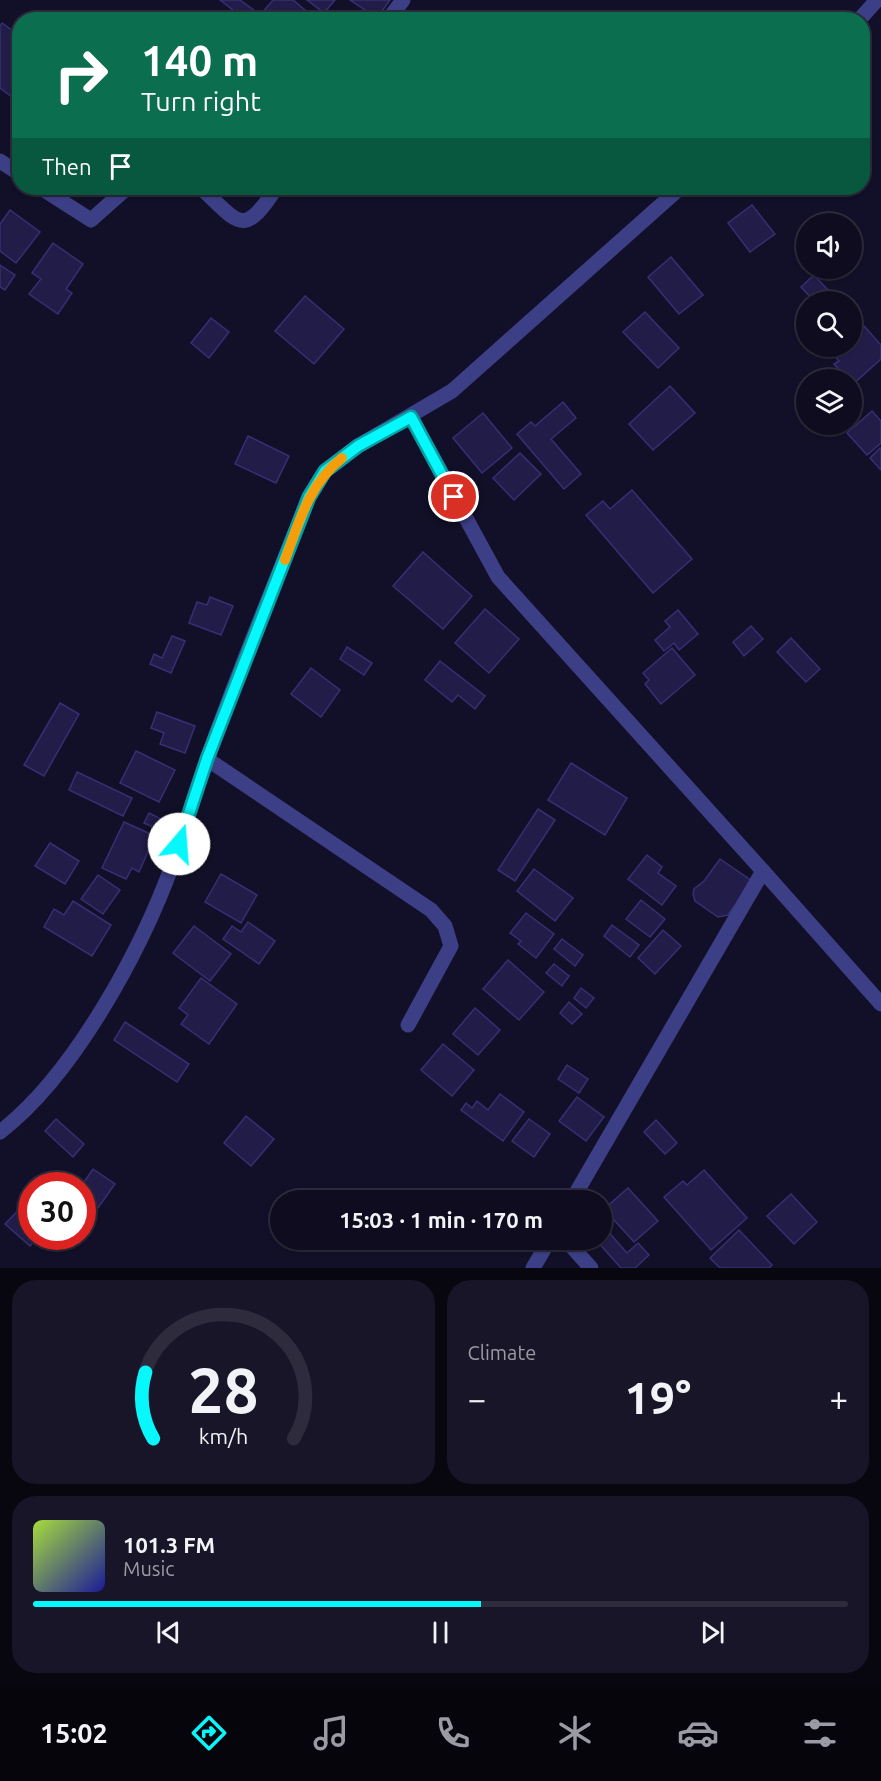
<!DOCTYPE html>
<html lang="en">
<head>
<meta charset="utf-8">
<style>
  :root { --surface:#0e0c1e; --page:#171527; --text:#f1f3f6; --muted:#9b9ba4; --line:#2e2c3c; --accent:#06f8fc }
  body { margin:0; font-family:Ubuntu,sans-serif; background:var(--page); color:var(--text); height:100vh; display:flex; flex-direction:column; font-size:22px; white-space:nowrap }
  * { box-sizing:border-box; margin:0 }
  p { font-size:20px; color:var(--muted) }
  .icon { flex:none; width:33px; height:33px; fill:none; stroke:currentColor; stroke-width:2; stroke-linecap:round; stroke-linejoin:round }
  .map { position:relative; height:1268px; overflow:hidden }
  .side { display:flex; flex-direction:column; gap:12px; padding:12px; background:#080710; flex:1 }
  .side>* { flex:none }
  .banner { position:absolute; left:12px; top:12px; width:858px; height:183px; border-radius:24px; box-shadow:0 2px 4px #0004,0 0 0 2px var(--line); background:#0b6e4f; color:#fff; overflow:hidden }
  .buttons { position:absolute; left:796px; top:213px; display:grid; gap:12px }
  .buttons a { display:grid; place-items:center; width:66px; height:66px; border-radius:50%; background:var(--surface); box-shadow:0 2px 4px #0004,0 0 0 2px var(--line); font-size:30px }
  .speed { position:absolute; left:18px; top:1172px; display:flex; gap:12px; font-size:30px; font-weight:700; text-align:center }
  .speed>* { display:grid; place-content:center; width:78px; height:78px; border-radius:50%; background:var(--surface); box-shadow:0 2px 4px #0004,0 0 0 2px var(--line); line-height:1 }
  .speed .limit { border:9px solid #d22; background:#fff; color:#111 }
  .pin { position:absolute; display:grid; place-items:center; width:51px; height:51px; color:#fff; margin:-26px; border:3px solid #fff; border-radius:50%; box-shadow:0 2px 6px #0007 }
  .me { position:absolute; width:66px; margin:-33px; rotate:18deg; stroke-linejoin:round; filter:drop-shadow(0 0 4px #0008) }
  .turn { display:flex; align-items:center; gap:21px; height:126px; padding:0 30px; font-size:27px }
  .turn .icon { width:78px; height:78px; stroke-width:2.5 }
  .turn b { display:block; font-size:42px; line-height:51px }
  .then { display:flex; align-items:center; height:57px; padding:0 30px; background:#0003; gap:12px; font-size:22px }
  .big { font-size:45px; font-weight:700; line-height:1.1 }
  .side .tile { flex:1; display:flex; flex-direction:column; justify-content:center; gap:9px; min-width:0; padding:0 21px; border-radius:24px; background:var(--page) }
  .side .dial { align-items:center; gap:0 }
  .dial svg { height:156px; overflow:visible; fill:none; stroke:var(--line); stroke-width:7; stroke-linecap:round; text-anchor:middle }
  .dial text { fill:var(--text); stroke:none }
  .song { display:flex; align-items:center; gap:18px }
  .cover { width:72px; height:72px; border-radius:9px; background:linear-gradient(135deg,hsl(80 70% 55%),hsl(240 70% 35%)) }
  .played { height:6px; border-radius:3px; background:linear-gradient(90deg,var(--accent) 55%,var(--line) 55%) }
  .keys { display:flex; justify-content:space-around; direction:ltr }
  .heat { display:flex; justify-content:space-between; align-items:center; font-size:33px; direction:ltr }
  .side .tiles { flex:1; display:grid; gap:12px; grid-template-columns:1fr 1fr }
  .tile:last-child { grid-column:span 2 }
  .trip { position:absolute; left:270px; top:1190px; width:342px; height:60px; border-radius:30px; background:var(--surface); box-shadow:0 2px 4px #0004,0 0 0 2px var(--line); font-weight:700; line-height:60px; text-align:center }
  .tabs { display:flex; height:96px; justify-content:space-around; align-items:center; background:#06050c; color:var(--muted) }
  .tabs .icon { width:42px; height:42px }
  .tabs .current { color:var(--accent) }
  .tabs b { font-size:27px; color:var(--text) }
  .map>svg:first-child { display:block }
  .building { fill:#221c49; stroke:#372f74; stroke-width:1.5 }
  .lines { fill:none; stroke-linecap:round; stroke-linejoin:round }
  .minor { stroke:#3c3f86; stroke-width:15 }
  .route-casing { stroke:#04a1a4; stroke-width:15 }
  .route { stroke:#06f8fc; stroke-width:10 }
  .slow { stroke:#f59e0b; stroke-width:10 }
</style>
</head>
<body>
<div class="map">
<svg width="881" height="1268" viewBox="0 0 881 1268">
  <rect width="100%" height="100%" fill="#121028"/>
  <g class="building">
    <path d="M220 0H240L255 11 246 20Z"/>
    <path d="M273 0H293L317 20H256Z"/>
    <path d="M307 0H335L324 13Z"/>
    <path d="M350 0H390L377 18Z"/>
    <path d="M2 23 20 36V103L0 88V26Z"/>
    <path d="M752 205 775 234 750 252 728 223Z"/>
    <path d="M10 210 40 232 16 263 0 251V224Z"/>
    <path d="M53 243 83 264 66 289 72 293 58 314 29 294 41 279 32 273Z"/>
    <path d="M671 257 703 295 679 314 648 277Z"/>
    <path d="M0 265 15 275 5 290 0 287Z"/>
    <path d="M814 275 839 302H815L801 287Z"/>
    <path d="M305 296 344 329 314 364 275 331Z"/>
    <path d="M645 312 679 348 658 368 623 332Z"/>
    <path d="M211 318 229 332 209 358 191 343Z"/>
    <path d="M864 326 881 345V359L853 384 852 380H848L834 364 839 361 833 354 841 346H852V337Z"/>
    <path d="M670 386 695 413 653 450 629 424Z"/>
    <path d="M563 402 576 418 551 439 581 474 564 489 517 434 531 422 535 426Z"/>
    <path d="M872 411 881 421V443L867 455 847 433Z"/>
    <path d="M483 413 512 448 482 473 453 438Z"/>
    <path d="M248 436 289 456 276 483 235 464Z"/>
    <path d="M880 448 881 449V470L870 458Z"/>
    <path d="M520 453 541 474 514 500 493 478Z"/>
    <path d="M632 490 692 559 653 593 586 515 603 501 610 509Z"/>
    <path d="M423 552 472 596 443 629 393 586Z"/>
    <path d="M210 597 233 606 221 635 189 623 197 602 207 605Z"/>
    <path d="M485 609 519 639 489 673 455 643Z"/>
    <path d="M678 610 698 634 679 650 674 643 664 651 655 640 670 627 665 621Z"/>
    <path d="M751 626 763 639 744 656 733 642Z"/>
    <path d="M172 636 185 641 171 673 150 664 154 654 162 658Z"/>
    <path d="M791 638 820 669 806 682 777 652Z"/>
    <path d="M347 647 372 663 364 675 340 659Z"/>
    <path d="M672 648 695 675 661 704 645 684 649 680 643 673Z"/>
    <path d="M440 661 485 696 475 709 458 695 452 702 425 680Z"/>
    <path d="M311 668 340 690 321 717 291 694Z"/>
    <path d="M60 703 79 714 44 776 24 765Z"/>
    <path d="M157 712 195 726 185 753 160 744 164 733 151 728Z"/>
    <path d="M136 751 175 770 159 802 120 783Z"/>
    <path d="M571 763 627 798 605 835 548 800Z"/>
    <path d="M77 772 132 798 123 816 69 790Z"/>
    <path d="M538 809 555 820 515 881 498 870Z"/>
    <path d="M149 813 163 820 158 829 144 823Z"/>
    <path d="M124 822 155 836 139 872 132 868 126 879 102 868Z"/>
    <path d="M50 843 79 861 65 884 35 866Z"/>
    <path d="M647 855 662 867 658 873 676 886 662 905 628 879Z"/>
    <path d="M720 859 752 881 728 915 718 917 695 901 693 894 694 889 704 881Z"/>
    <path d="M534 869 573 898 555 921 517 891Z"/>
    <path d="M221 874 257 895 241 923 205 902Z"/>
    <path d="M98 875 120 890 103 914 81 899Z"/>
    <path d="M641 900 665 919 650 937 626 919Z"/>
    <path d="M73 901 111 925 92 956 44 927 54 909 64 915Z"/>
    <path d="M526 913 554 934 536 958 518 944 521 941 510 933Z"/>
    <path d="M248 922 275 941 259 964 223 939 232 926 241 932Z"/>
    <path d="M612 925 639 945 630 957 604 936Z"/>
    <path d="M194 926 231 954 210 981 173 953Z"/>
    <path d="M663 930 681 946 655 974 638 958Z"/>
    <path d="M562 939 583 955 575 966 554 949Z"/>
    <path d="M508 960 544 992 519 1020 483 989Z"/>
    <path d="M554 964 569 976 562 986 546 973Z"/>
    <path d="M201 978 237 1004 209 1044 181 1024 188 1015 179 1008Z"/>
    <path d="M581 988 594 998 586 1008 574 998Z"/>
    <path d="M569 1002 582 1014 572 1024 560 1013Z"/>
    <path d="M475 1008 500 1030 478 1055 453 1034Z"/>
    <path d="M125 1022 189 1064 177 1082 114 1040Z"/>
    <path d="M443 1044 474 1070 452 1096 421 1070Z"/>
    <path d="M567 1065 588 1079 579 1093 558 1079Z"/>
    <path d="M500 1094 524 1112 503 1141 461 1110 466 1103 472 1108 477 1101 488 1110Z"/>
    <path d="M577 1097 604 1117 586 1141 559 1121Z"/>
    <path d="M246 1116 274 1139 251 1166 224 1143Z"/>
    <path d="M56 1119 84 1144 73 1157 45 1131Z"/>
    <path d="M529 1119 550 1134 534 1157 512 1141Z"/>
    <path d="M656 1120 677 1143 665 1154 644 1132Z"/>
    <path d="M93 1169 115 1184 85 1226 82 1224V1185Z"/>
    <path d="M704 1170 747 1218 711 1250 664 1197 683 1181 687 1185Z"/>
    <path d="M628 1188 658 1221 634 1242 604 1209Z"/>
    <path d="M791 1194 817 1222 794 1244 767 1216Z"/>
    <path d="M32 1196V1236H39L30 1246 5 1224Z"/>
    <path d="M605 1228 627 1253 638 1243 649 1255 635 1268H621L595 1239H602V1231Z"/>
    <path d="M739 1230 772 1265 769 1268H720L710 1258Z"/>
  </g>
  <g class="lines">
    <g class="minor">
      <path d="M388 20 403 0"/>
      <path d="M859 20 877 0"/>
      <path d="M0 161 20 174"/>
      <path d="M41 188 91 220 127 188"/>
      <path d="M201 188C239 223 243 239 276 188"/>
      <path d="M411 417 498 577 763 871 572 1200"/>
      <path d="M207 759 431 910 445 926 451 946 408 1025"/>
      <path d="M763 871 881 1004"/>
      <path d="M0 1132C74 1075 141 951 173 863 185 829 194 794 207 760 238 671 275 584 309 497L325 471 358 446 452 391 680 188"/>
      <path d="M565 1239 591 1268"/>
      <path d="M533 1268 550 1239"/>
    </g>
  </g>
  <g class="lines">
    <g class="route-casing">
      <path id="route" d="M179 844 207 759 309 497 325 471 358 446 411 417 454 497"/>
    </g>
    <use href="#route" class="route"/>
    <path class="slow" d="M285 560C299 522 309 484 342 458"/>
  </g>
</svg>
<div class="buttons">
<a><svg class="icon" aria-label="sound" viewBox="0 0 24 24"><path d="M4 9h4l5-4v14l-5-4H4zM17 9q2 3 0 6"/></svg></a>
<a><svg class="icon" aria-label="search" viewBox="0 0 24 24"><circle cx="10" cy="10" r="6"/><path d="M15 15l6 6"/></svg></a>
<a><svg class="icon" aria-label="layers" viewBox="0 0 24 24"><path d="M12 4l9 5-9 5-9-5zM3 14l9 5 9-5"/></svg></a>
</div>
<div class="speed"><div class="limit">30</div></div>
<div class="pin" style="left:454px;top:497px;background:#d93025"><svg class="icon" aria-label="arrive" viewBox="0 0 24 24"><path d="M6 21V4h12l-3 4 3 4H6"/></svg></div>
<svg class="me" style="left:179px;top:844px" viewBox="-20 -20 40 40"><circle r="19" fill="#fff"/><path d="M0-13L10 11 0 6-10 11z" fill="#06f8fc"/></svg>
<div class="trip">15:03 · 1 min · 170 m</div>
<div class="banner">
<div class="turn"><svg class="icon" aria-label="right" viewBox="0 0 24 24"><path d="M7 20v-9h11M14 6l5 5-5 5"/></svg><div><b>140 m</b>Turn right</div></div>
<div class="then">Then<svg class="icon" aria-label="arrive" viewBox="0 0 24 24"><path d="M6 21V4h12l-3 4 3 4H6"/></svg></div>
</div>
</div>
<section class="side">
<div class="tiles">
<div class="tile dial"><svg viewBox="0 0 100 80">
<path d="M14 69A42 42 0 1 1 86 69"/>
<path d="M14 69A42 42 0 0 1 10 35" stroke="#06f8fc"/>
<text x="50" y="56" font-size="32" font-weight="700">28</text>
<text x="50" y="72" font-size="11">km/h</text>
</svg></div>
<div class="tile"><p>Climate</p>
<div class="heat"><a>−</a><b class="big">19°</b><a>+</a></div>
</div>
<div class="tile">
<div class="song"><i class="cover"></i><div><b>101.3 FM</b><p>Music</p></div></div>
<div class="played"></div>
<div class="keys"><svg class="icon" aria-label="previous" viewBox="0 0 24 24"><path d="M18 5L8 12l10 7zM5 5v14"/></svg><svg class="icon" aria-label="pause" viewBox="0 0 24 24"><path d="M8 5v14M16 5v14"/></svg><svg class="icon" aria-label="next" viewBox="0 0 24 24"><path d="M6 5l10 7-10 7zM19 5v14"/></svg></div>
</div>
</div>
</section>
<nav class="tabs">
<b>15:02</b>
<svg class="icon current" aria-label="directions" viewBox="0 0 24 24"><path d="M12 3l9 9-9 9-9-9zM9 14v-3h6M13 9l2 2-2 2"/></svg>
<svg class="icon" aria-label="music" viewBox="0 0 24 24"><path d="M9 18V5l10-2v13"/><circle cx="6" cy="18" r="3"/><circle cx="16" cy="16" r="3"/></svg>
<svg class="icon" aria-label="phone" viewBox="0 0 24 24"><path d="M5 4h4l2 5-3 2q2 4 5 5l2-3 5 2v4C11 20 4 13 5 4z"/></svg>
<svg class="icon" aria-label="climate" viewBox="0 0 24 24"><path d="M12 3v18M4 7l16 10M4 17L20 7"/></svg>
<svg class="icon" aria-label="car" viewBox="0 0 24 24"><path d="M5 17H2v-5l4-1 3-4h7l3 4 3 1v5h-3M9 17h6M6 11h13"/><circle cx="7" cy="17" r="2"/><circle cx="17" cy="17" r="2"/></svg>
<svg class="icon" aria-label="filters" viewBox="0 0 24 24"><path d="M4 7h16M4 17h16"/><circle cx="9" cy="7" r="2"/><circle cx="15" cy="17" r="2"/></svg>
</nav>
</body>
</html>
